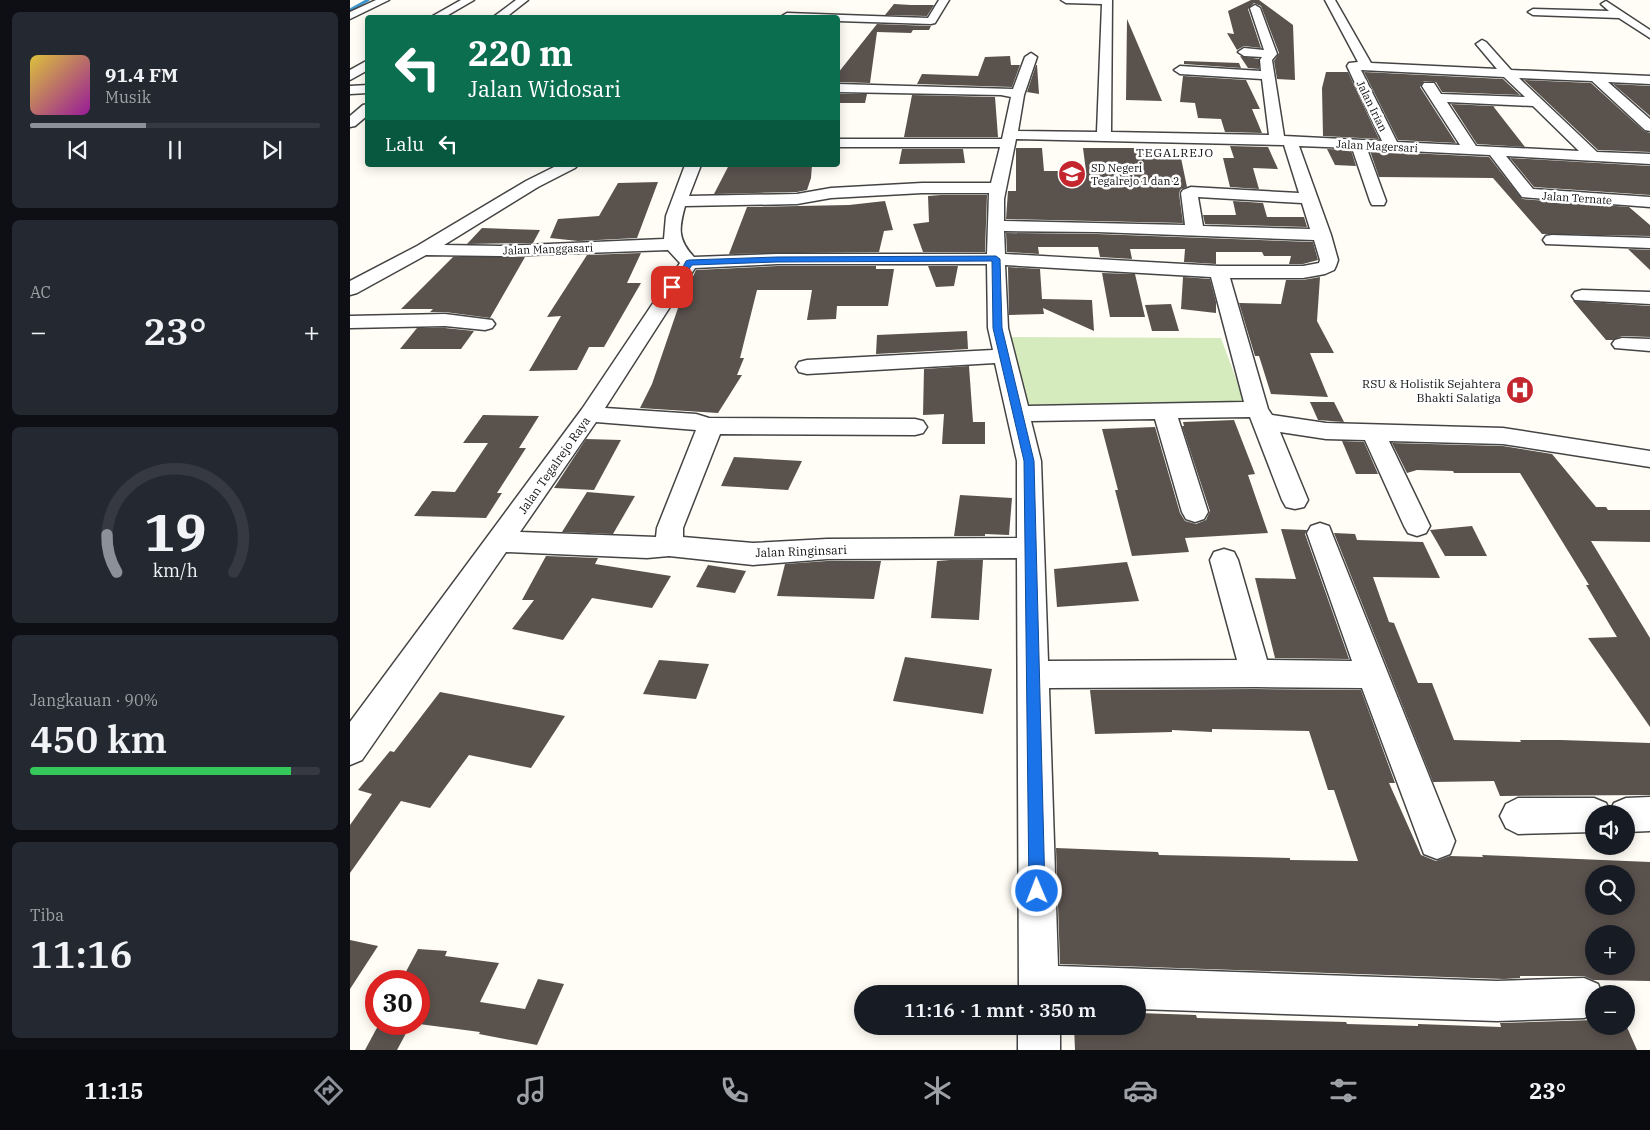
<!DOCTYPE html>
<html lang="id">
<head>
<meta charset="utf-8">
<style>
  :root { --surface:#171b24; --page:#242831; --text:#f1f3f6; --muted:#9ea1a6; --line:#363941; --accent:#8c9099 }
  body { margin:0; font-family:"IBM Plex Serif",serif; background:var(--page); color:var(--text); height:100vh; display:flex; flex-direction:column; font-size:19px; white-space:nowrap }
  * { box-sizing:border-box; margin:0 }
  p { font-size:16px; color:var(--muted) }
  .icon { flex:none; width:28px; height:28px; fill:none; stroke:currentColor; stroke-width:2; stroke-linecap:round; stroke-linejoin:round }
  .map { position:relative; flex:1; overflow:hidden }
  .sheet { display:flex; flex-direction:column; gap:12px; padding:12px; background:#0d0f14; width:350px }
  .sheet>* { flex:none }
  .hud { position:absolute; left:15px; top:15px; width:475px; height:152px; border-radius:5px; box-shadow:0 2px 12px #0003; background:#0b6e4f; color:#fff; overflow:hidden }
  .fabs { position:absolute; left:1235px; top:805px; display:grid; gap:10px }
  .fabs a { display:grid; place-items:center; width:50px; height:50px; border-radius:50%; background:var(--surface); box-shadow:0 2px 12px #0003; font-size:25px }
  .speed { position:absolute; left:15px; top:970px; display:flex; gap:10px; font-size:25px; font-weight:700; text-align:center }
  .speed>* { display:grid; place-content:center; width:65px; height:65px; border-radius:50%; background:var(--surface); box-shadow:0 2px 12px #0003; line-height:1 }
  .speed .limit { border:8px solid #d22; background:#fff; color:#111 }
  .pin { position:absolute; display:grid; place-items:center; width:42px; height:42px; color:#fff; margin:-21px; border-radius:10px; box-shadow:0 2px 8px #0006 }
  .me { position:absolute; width:55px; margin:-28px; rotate:359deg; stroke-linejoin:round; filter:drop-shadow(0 0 4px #0008) }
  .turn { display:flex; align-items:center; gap:18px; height:105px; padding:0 20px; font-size:22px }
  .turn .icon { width:65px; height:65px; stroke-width:2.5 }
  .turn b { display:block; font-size:35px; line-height:42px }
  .then { display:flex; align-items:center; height:48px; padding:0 20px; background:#0003; gap:10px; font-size:19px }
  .big { font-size:38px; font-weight:600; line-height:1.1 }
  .sheet .tile { flex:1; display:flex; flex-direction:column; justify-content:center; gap:8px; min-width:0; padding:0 18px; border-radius:8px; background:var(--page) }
  .sheet .dial { align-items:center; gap:0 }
  .dial svg { height:130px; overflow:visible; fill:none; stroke:var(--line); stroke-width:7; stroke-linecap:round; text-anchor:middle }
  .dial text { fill:var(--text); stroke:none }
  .song { display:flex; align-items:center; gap:15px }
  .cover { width:60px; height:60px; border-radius:8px; background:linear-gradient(135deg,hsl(50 70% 55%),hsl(300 70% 35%)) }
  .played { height:5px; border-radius:2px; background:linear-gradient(90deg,var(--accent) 40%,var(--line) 40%) }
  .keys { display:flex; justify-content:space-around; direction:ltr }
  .heat { display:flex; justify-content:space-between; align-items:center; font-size:28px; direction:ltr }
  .charge { height:8px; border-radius:4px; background:linear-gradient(90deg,#34c759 90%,var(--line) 0) }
  .trip { position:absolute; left:504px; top:985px; width:292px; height:50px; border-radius:25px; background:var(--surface); box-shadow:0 2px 12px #0003; font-weight:600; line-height:50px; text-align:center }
  .menu { display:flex; height:80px; justify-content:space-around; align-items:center; background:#090b0e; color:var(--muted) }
  .menu .icon { width:35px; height:35px }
  .menu .active { color:var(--accent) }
  .menu b { font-size:22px; color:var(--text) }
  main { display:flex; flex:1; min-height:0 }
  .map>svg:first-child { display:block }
  .green { fill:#d5ebbd }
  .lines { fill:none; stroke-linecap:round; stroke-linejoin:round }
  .stream { stroke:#3f96cf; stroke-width:3 }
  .building { fill:#5a524d; fill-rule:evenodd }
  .street-casing { stroke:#444; stroke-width:3 }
  .street { fill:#fff; fill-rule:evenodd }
  .route { fill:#1a73e8; stroke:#114b97 }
  .labels { text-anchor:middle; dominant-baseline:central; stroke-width:5; stroke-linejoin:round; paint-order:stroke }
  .far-street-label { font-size:11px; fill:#111; stroke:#fff }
  .far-poi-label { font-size:11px; fill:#111; stroke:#fff; text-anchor:start }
  .far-quarter-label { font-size:12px; letter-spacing:1px; fill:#111; stroke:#fff }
  .poi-label { font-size:12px; fill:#111; stroke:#fff; text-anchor:end }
  .street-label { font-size:12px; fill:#111; stroke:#fff }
</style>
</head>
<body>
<main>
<section class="sheet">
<div class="tile">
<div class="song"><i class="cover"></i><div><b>91.4 FM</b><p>Musik</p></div></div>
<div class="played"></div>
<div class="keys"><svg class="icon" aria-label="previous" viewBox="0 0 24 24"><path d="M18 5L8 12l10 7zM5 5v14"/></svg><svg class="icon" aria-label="pause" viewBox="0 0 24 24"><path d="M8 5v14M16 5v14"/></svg><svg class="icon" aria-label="next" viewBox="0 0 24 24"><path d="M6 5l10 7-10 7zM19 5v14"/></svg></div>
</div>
<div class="tile"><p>AC</p>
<div class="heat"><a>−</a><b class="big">23°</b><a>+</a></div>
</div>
<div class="tile dial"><svg viewBox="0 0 100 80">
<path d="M14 69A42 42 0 1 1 86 69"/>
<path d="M14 69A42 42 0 0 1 8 46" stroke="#8c9099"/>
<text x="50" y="56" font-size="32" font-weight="700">19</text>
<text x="50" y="72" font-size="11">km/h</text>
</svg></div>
<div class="tile"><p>Jangkauan · 90%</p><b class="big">450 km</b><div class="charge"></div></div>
<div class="tile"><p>Tiba</p><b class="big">11:16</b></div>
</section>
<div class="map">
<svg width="1300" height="1050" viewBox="0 0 1300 1050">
  <rect width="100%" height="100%" fill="#fffdf5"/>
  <path class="green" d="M659 337 871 338 896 406 674 410Z"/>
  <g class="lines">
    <path class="stream" d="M0 10 18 0"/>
  </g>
  <g class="building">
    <path d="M901 0H909L943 25 945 80 927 79 924 61 929 53 911 6 904 3 898 9 911 48 894 46 887 50 877 33 884 34 878 11Z"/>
    <path d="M544 4 561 5H584L577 16 535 15Z"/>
    <path d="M777 19 812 101 776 100Z"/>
    <path d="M527 24 581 26 579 30H563L561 33 527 32 520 83 488 82V73Z"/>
    <path d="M660 56 661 65H670L662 87 567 84 572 74 628 76 635 57Z"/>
    <path d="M890 56 909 59V69L898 68Z"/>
    <path d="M834 61 889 63 891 68 834 64Z"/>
    <path d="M686 65H687L689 94 677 92Z"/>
    <path d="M976 72H998L1029 139 973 136 972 88Z"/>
    <path d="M1014 72 1153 79 1170 95 1092 92 1086 82 1074 81 1070 87 1106 143 1048 140Z"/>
    <path d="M833 76 896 80 910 109H902L912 133 875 132 871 119 848 118 845 103 830 102Z"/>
    <path d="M1174 80 1241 83 1294 131 1300 133V152L1248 150Z"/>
    <path d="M1263 84 1300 86V116Z"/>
    <path d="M488 94H517L515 103H488Z"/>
    <path d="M562 95 645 97 648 137H554Z"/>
    <path d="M1101 104 1182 108 1143 106 1175 147 1127 144Z"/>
    <path d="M880 146 918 147 928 169 903 168 909 189 880 187 873 158H884Z"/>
    <path d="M666 148H692L694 171H736L733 148H792L795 158H831L837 187 831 189 829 193 833 223 656 219 658 191H666Z"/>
    <path d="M552 149H613L615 163 549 164Z"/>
    <path d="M977 149 1001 150 1006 166 985 165Z"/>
    <path d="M1020 151 1139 157 1172 199 1279 207 1300 225V236L1192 234 1143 178 1029 177Z"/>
    <path d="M1160 158 1300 166V195L1184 187Z"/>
    <path d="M379 165H462L461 178 457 190 447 192 364 194Z"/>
    <path d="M308 182 287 238 228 241 200 238 208 219 249 216 268 183Z"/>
    <path d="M591 195H637L635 252H573L563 224 579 222 578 196Z"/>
    <path d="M535 201 543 230 534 231 529 252 379 254 397 207 499 205Z"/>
    <path d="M883 201 913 203 917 217H954L957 227 855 224 853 215H886Z"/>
    <path d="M132 228 190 230 183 243 117 244Z"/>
    <path d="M656 233 747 234 963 242 968 260 953 264H939L941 256H914L912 252H866V264L834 262 835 249H780L782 259 750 257 748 247H688L689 254 657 252Z"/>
    <path d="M1278 249 1300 250V270Z"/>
    <path d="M291 253 277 283H291L254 347H239L227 370 179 371 211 316 197 317 237 255Z"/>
    <path d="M103 257H175L140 318 95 312H80L83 309H51Z"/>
    <path d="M427 266H526V269H544L538 306H487L486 319 457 320 462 290H407L390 358H394L387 375H392L368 413 290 408 302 384 328 308 346 270Z"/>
    <path d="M578 266H608L604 286 586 287Z"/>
    <path d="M658 267 690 269 692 299 742 300 744 331 693 308 694 314 659 315Z"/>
    <path d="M752 273 785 274 795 317H760Z"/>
    <path d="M833 277 860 279 866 302V313L831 309Z"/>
    <path d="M970 277 967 321 984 353H960L978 397 921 394 909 356H905L889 303 931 304 936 280H953Z"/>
    <path d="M1223 301 1300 306V337L1272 336 1263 340H1256Z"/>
    <path d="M821 304 829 331H802L795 305Z"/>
    <path d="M67 328H95L124 331 111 349H50Z"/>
    <path d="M617 331 618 349 526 354 527 335Z"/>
    <path d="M619 366 623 422H635V444H592L594 414 573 415 574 369Z"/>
    <path d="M960 402H984L994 422 968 420Z"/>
    <path d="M133 415 189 416 169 448H176L147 493H152L136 518 64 516 82 491 105 492 138 443H113Z"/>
    <path d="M884 420 905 474 898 475 918 533 835 538 839 552 782 556 765 490H768L752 429 805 427 830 513 835 521 846 524 856 520 860 511 832 426H834L833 422Z"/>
    <path d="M236 439 271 440 244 490 204 488Z"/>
    <path d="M992 441 1014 442 1028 474H1006Z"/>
    <path d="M1042 443 1153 446 1202 454 1246 507H1256L1258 510H1300V542L1241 541 1300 638V727L1238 638 1267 637 1236 585H1239L1170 473H1104L1103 471 1067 470 1057 473Z"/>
    <path d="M384 457 452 461 438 490 371 486Z"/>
    <path d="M237 492 285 496 263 534 212 532Z"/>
    <path d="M610 495 662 498 659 535 635 534V536H604Z"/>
    <path d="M1122 526 1137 556H1095L1080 530Z"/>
    <path d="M931 529 957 530 955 534 999 659 925 658 905 578 946 579Z"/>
    <path d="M984 533 1005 534 1007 540 1073 542 1090 578 1023 577 1039 622 1044 623 1068 683H1082L1104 740 1171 742 1170 740H1211L1300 743V795L1150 796 1144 781 1083 782Z"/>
    <path d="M196 556 248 558 245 564 321 576 302 608 242 598 213 640 162 629 184 600H172Z"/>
    <path d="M600 560H633L629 620 581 618 587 561Z"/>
    <path d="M477 561H531L524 599 427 596 435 564Z"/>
    <path d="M777 562 789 601 707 607 704 569Z"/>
    <path d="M358 565 396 571 385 593 346 587Z"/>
    <path d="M555 657 642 669 633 714 543 701Z"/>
    <path d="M309 660 359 664 346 699 293 694Z"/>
    <path d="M906 689 1011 690 1045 783H1039L1071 855 1086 861 1100 856 1133 857 1132 855 1300 862V981L1243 980 1234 976H1170V978L1154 979 710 964 706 848 808 852 809 855 940 858V860L1008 861 984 790H978L959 731 862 729V732L822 730V732L745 734 740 690ZM1244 874H1276V906H1244ZM1244 934H1276V966H1244Z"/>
    <path d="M90 692 215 716 181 768 119 755 80 808 51 801 0 873V825L22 794 8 790 40 751 44 752Z"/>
    <path d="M0 940 28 946 0 989Z"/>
    <path d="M68 949 97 951 95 956 149 963 130 1002 175 1009 188 979 214 984 187 1045 129 1034 130 1032 69 1024V981H51Z"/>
    <path d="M788 1013 846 1015 847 1018 996 1022 997 1024 1068 1026V1024L1151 1027 1150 1023 1244 1020V1026L1276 1025 1287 1050H725L724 1026H788Z"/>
    <path d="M29 1024H61L47 1050H15Z"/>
  </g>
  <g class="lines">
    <g class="street-casing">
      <g id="street">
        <path d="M26 0H39L0 19V12Z"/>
        <path d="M111 0H124L93 18 81 17Z"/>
        <path d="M166 0H178L155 18H142Z"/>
        <path d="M589 0H599L585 23 581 24 488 21V18L432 16 437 13 578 18Z"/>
        <path d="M711 0H762L761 132 919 135 912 79 830 74 824 70 830 66 911 71 910 60 912 57 894 56 888 52 894 48 914 50 900 8 905 5 910 8 927 54 922 60 934 136 1032 141 997 66 999 63 1008 62 975 0H985L1021 63 1147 69 1126 44 1132 40 1136 42 1161 70 1300 76V84L1258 82 1300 119V131L1295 130 1242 81 1169 78 1247 152 1300 154V164L1156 156 1183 189 1300 197V207L1172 197 1140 155 1017 149 1036 201 1034 205H1022L1020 201 1002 148 949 146 981 235 988 260 986 266 984 270 975 274 953 278H880L918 409 922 415 976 423 1153 428 1300 451V467L1153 444 1039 441 1080 526 1076 533 1067 536 1058 533 1054 526 1015 440 976 439 930 432 958 500 954 507 945 509 936 507 932 500 900 417 828 418 858 512 854 519 845 522 836 519 832 512 805 419 681 421 691 461 698 661 887 660 860 560 864 552 874 549 884 552 888 560 917 660 1002 661 957 533 961 526 970 523 979 526 1105 841 1100 854 1087 859 1074 854 1012 688 906 687 699 688 708 966 1147 981 1234 978 1248 984 1252 994H1244V1014L1234 1018 1147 1021 788 1009V994H669L667 558 477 559 403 565 319 556 297 558 156 552 12 760 0 765V722L232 409 330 263 318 250 150 256 76 255 7 293 0 295V281L67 246 176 181 208 165H228L225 168 188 187 94 245 150 246 314 239 316 216 335 165H351L339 196 447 194 481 188 572 183H641L650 147H488V139H652L661 97 651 95 488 92V84L663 89 675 57 681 53 687 57 674 95 668 131 747 132 752 4 716 3ZM1011 70 1154 77 1175 97 1091 94 1084 83H1074L1072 86 1110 145 1047 142ZM1097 102 1183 106 1229 151 1126 146ZM666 139 934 145 949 193 841 187 833 190 831 193 835 225 654 221V199ZM572 193H639L637 254H427L344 257C327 239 329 228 335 206L447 204 481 198ZM848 197 952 203 960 229 853 226ZM654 231 747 232 964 240 970 260 969 263 953 266H869L655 254ZM427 264H637L638 328 643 350 457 360 449 362 446 367 449 372 457 374 645 363 667 461V538L477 539 403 543 333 537V528L370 434 565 435 573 433 577 427 573 421 565 419 359 418 346 414 255 408 345 268ZM655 265 861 277 894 402 678 406 658 328ZM246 422 346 430 307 528 306 537 170 532Z"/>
        <path d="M1256 1 1300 30V38L1269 18 1183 15 1178 12 1183 9 1259 11 1251 4Z"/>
        <path d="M18 60V70L0 80V70Z"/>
        <path d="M18 85V93L0 94V86Z"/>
        <path d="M18 104V115L5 126 0 127V116L13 105Z"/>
        <path d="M1202 235 1300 238V248L1196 244 1193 240 1196 236Z"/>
        <path d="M1232 290 1300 292V304L1225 300 1222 296 1225 292Z"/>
        <path d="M95 314 142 320 145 324 142 328 135 330 95 326 0 328V316Z"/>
        <path d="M1272 338 1300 339V351L1265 348 1262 344 1265 340Z"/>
        <path d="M1300 797V831L1276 832V814H1244V832L1168 834 1156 828 1150 816 1156 804 1168 798H1244L1256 803 1260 811 1264 803 1276 798Z"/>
        <rect x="668" y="1026" width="42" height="24"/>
      </g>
    </g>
    <use href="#street" class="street"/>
  </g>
  <path class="route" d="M646 256 650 259 652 328 684 461 695 891 693 896 687 899 682 896 679 891 674 461 643 328 642 261 427 262 342 265 325 289 318 287 331 271 336 261 339 260 427 257Z"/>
  <defs>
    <g id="school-disc" transform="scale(1.4375)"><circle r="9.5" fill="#c4262e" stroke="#fff"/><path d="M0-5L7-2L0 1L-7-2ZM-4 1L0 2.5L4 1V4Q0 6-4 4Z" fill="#fff"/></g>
    <g id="hospital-disc" transform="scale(1.4375)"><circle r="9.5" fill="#c4262e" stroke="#fff"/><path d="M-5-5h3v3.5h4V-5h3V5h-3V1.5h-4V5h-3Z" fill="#fff"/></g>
  </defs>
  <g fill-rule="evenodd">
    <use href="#school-disc" x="722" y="174"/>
    <use href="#hospital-disc" x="1170" y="390"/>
  </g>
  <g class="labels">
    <g class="far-street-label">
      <text transform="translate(1022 106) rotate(64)">Jalan Irian</text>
      <text transform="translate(1027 146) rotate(3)">Jalan Magersari</text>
      <text transform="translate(1227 198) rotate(4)">Jalan Ternate</text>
      <text transform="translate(198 249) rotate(-2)">Jalan Manggasari</text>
    </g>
    <g class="far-poi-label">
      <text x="741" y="168">SD Negeri<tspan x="741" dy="13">Tegalrejo 1 dan 2</tspan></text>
    </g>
    <g class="far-quarter-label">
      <text x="825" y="152">TEGALREJO</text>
    </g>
    <g class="poi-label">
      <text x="1151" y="383">RSU &amp; Holistik Sejahtera<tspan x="1151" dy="14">Bhakti Salatiga</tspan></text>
    </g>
    <g class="street-label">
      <text transform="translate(204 465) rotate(-55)">Jalan Tegalrejo Raya</text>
      <text transform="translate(451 551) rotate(-2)">Jalan Ringinsari</text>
    </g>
  </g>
</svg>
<div class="fabs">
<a><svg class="icon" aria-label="sound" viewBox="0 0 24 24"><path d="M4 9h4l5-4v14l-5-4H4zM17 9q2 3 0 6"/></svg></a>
<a><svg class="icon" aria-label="search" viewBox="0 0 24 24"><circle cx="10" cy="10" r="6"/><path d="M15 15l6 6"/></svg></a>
<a>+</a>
<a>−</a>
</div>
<div class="speed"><div class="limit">30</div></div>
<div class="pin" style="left:322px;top:287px;background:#d93025"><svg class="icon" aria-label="arrive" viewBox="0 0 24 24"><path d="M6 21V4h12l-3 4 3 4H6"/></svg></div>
<svg class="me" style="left:687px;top:891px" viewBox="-20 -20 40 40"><circle r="17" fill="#1a73e8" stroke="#fff" stroke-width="3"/><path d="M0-11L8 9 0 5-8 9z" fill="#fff"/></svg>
<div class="trip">11:16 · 1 mnt · 350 m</div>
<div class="hud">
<div class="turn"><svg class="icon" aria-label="left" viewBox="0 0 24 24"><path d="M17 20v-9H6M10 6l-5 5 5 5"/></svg><div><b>220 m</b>Jalan Widosari</div></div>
<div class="then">Lalu<svg class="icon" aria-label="left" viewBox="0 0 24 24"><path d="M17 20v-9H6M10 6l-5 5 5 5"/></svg></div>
</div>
</div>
</main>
<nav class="menu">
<b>11:15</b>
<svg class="icon active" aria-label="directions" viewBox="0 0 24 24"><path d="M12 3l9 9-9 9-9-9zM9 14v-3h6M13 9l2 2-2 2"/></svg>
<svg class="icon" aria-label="music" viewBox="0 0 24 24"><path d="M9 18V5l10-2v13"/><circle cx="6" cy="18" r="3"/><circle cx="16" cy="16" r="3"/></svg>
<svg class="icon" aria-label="phone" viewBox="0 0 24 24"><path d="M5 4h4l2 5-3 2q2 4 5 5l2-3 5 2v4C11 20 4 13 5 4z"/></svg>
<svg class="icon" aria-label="climate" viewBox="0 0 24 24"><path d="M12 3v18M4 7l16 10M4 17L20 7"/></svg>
<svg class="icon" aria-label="car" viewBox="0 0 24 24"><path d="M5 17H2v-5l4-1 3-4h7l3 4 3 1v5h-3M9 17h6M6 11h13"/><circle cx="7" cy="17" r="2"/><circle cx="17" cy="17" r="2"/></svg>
<svg class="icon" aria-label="filters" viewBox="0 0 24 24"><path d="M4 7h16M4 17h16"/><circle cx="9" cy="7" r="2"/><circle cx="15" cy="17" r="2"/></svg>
<b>23°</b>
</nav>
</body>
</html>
